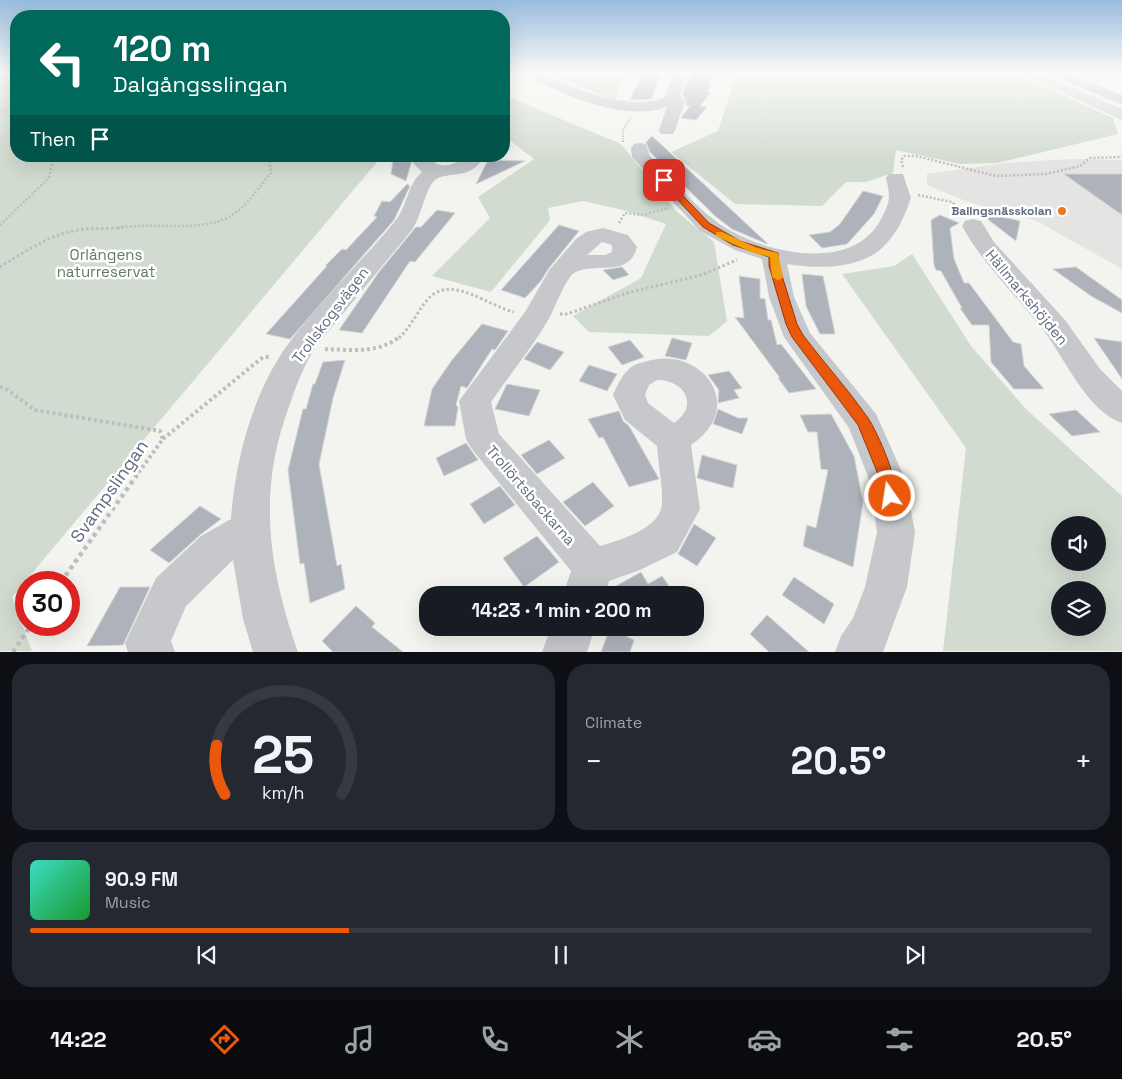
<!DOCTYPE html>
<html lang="en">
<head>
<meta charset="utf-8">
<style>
  :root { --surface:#171b24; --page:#242831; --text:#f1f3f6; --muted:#9ea1a6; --line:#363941; --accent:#ea580c }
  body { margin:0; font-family:"Space Grotesk",sans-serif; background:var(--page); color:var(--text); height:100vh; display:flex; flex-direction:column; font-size:19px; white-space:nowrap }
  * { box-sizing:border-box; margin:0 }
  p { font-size:16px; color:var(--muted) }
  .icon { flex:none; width:28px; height:28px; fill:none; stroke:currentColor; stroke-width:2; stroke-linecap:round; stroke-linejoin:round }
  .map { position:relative; height:652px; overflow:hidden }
  .panel { display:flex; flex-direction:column; gap:12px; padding:12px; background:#0d0f14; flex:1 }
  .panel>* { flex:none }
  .guide { position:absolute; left:10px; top:10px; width:500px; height:152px; border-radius:20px; box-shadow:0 5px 20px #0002; background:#00695c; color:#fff; overflow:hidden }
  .fabs { position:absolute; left:1051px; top:516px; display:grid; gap:10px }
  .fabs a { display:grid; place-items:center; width:55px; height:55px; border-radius:50%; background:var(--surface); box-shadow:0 5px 20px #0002; font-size:25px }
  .speed { position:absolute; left:15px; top:571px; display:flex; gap:10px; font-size:25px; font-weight:700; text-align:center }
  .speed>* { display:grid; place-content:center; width:65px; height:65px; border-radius:50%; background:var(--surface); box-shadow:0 5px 20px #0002; line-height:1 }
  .speed .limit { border:8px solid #d22; background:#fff; color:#111 }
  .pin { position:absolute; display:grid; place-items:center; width:42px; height:42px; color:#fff; margin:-21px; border-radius:10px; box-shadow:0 2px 8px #0006 }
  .me { position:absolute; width:55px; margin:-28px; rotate:347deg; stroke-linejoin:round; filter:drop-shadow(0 0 4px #0008) }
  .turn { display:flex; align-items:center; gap:18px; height:105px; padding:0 20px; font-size:22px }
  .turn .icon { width:65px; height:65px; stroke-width:2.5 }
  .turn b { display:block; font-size:35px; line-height:42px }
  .then { display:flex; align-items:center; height:48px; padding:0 20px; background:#0003; gap:10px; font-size:19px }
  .big { font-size:38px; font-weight:800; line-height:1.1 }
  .panel .widget { flex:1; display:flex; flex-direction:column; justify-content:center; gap:8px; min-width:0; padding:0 18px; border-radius:20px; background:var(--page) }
  .panel .dial { align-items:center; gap:0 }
  .dial svg { height:130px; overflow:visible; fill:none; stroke:var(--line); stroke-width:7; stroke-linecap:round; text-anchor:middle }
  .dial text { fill:var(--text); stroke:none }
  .song { display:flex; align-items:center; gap:15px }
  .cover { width:60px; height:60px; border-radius:8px; background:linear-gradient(135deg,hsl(170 70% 55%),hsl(130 70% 35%)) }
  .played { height:5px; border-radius:2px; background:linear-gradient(90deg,var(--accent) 30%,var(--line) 30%) }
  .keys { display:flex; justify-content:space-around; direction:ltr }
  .heat { display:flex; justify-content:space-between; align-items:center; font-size:28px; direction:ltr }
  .panel .tiles { flex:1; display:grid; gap:12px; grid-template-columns:1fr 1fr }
  .widget:last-child { grid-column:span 2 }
  .trip { position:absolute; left:419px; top:586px; width:285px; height:50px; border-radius:20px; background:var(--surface); box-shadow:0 5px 20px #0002; font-weight:800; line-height:50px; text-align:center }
  .tab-bar { display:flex; height:80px; justify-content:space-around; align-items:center; background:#090b0e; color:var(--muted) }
  .tab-bar .icon { width:35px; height:35px }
  .tab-bar .active { color:var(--accent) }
  .tab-bar b { font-size:22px; color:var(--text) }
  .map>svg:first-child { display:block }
  .built { fill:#e4e4e3 }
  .green { fill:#d2dbd0; fill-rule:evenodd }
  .building { fill:#aeb2ba; stroke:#d4d5d2 }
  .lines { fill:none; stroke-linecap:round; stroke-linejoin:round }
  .path-far4 { stroke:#bdbec0; stroke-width:2; stroke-dasharray:1 1; stroke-linecap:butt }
  .path-far3 { stroke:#bdbec0; stroke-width:2.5; stroke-dasharray:2 2; stroke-linecap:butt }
  .path-far2 { stroke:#bdbec0; stroke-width:3; stroke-dasharray:2.5 2.5; stroke-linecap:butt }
  .path-far1 { stroke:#bdbec0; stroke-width:4; stroke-dasharray:3 3; stroke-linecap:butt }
  .path { stroke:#bdbec0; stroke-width:4.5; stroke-dasharray:4 4; stroke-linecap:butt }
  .minor { fill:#c6c8cc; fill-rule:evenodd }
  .major { fill:#d3d6dc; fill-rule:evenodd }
  .route { fill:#ea580c; stroke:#983908 }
  .slow { fill:#f59e0b }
  .poi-dot { fill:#e8781b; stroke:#fff; stroke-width:2 }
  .labels { text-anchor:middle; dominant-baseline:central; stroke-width:5; stroke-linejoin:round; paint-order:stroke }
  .far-poi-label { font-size:12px; font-weight:bold; fill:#626c82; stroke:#fff; text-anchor:end }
  .park-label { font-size:15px; fill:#617861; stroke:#fff }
  .street-label { font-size:15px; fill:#626c82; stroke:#fff }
  .near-street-label { font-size:18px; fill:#626c82; stroke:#fff }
</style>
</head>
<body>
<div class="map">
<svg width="1122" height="652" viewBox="0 0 1122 652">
  <rect width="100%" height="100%" fill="#f3f4ef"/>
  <path class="built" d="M1071 159 1122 160V269L1037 221 968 202 927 185V174L1005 163Z"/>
  <g class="green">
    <path d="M0 72H16V156H382L12 597 32 651H0Z"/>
    <path d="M542 72H626L624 81 614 100Z"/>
    <path d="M737 72H1012L1113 118 1118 134 997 163 960 164 896 150 893 173 866 182H846L822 206 735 204 671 152 718 131Z"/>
    <path d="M504 95 621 144 676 211 714 242 727 321 709 336 589 332 573 316 641 278 666 224 623 210 583 201 548 208 550 220 491 292 432 276 490 218 478 197 534 159 504 136Z"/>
    <path d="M912 254 971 346 1025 408 1122 496V651H943L966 448 842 274 894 266ZM1060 525H1098V562H1060ZM1060 590H1098V628H1060Z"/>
  </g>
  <g class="building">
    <path d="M643 72H662L651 99 630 100Z"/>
    <path d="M695 72H715L708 85 712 86 707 92H711L700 106 707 107 696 120 681 118 690 106 686 105V100L682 95 687 81Z"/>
    <path d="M652 136 767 243V244L732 229 715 216 650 152 646 142Z"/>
    <path d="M412 160 406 181 391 174 393 161Z"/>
    <path d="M488 160 525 161 476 184Z"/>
    <path d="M1064 174H1122V215L1085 189Z"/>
    <path d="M407 184 410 186 394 220 290 339 266 334 327 266H325L342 249 346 250 377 217 374 216 382 201 390 202Z"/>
    <path d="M863 191 883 196 874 214 847 244 822 248 809 235 830 232 840 224Z"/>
    <path d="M437 210 455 213 415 262 410 261 362 333 339 330 379 272 416 227H421Z"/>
    <path d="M977 211 1020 221 1016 241Z"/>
    <path d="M940 215 959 223 950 228 954 259 964 283H969L1013 342 1021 344 1024 366 1044 389H1014L991 362 989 325H972L960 308H962L941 271 936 270 934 265 931 220Z"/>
    <path d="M559 225 579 231 549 268 540 282 525 298 501 290Z"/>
    <path d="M622 267 629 275 613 280 603 270Z"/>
    <path d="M1076 267 1122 300V313L1091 296 1053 269Z"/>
    <path d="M802 274 823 276 835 334H820L806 306Z"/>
    <path d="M739 276 760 279V298L765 299 768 320H771L777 345 781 344 816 389 789 393 778 378H780L735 317 744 318Z"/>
    <path d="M482 324 508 331 495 350 492 349 467 388 461 386 456 405 458 407 455 426H424L432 389 452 360Z"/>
    <path d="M672 338 692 343 686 360 665 356Z"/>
    <path d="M1094 338 1122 342V379Z"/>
    <path d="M630 340 644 357 622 365 608 347Z"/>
    <path d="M537 342 564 352 550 370 524 359Z"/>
    <path d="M345 360 333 398 319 464 337 566 341 564 345 589 310 603 304 563 300 564 288 470 303 409H306L313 384H315L323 362Z"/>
    <path d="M589 365 617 374 607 391 579 381Z"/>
    <path d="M729 371 742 388 734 390 739 398 718 403 719 390 708 375Z"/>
    <path d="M507 384 540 390 529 416 495 409Z"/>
    <path d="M718 409 738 418H748L742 434 713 424Z"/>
    <path d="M1076 410 1100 432 1072 436 1049 414Z"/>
    <path d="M619 411 623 421 629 426 659 479 629 487 603 437 599 438 588 419Z"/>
    <path d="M831 414 854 456 863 502 853 567 803 546 807 525 816 528 828 470 821 469 817 432H808L800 415Z"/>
    <path d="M549 440 565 458 537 474 521 455Z"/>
    <path d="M466 443 478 460 444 476 436 458Z"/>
    <path d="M702 455 737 465 733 488 697 478Z"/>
    <path d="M593 482 614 506 585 526 563 502Z"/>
    <path d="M500 486 515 505 484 524 470 504Z"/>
    <path d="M200 506 221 519 200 535 169 563 150 550Z"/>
    <path d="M694 524 716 538 697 566 678 554Z"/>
    <path d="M537 536 559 562 524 587 503 558Z"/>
    <path d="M641 572 648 584 662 576 675 595H607L609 590Z"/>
    <path d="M794 577 834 604 824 624 782 595Z"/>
    <path d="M120 587H150L123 645 87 646Z"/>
    <path d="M356 606 375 623 372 627 403 652H333L322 641Z"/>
    <path d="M767 615 775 622 809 652H769L750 634Z"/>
    <path d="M610 628 634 640 630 652H601Z"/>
  </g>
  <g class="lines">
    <g class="path-far4">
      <path d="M601 72 609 90"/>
      <path d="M0 112 16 108"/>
      <path d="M623 141V130L630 118"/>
    </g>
    <g class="path-far3">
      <path d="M623 140V143"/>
      <path d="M903 167 901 160 904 156H916L996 176 1046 174 1080 166 1090 158 1122 157"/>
      <path d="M918 195 952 202 964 213"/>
      <path d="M619 223 625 213 643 215 669 208"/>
      <path d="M0 225 49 178 53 156"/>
      <path d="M118 228C153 221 206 235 235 213 250 203 259 186 271 173L269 156"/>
    </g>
    <g class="path-far2">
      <path d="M0 267C23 253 47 236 73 231 90 227 107 230 124 227"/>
      <path d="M560 314H567L627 293 701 275 737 260"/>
      <path d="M399 338C412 326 418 309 430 297 453 275 490 307 514 312"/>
    </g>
    <g class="path-far1">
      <path d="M325 349C350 350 380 354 400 336"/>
      <path d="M0 387 5 388 35 410 160 431 163 439 136 476"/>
      <path d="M163 439 263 357H269"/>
    </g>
    <g class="path">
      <path d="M61 582 137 475"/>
      <path d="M13 652 31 625"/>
    </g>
    <g class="minor">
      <path d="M524 72C544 72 551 78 569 85 599 97 633 108 664 98L674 72H688L680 96 685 101 675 130 673 134H661L659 130 667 107C629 120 582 102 547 86 540 82 530 79 524 72Z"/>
      <path d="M1045 72H1065L1122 95V105Z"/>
      <path d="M640 143 646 144 650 156C675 181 699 213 731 231 772 254 852 271 880 221 890 203 891 198 886 178L889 174H903L911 198C905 215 898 232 885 245 862 270 817 269 787 264L794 297 810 333 876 414 905 479 915 532 907 587 883 652H835L841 636 853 618 865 587 877 532 869 479 849 428 784 337 769 297 762 259 735 250 700 231 632 157 631 148 634 144Z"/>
      <path d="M415 156H429C437 169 450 167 462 159L461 156H479L481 161C468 180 446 171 435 180 425 189 422 215 412 230L317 345C305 363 297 383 290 404 257 490 268 566 298 652H253L243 619 233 560 186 606 171 641 175 652H128L125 643 156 578 201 536 231 519C235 462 252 395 286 347 318 302 360 264 395 221 408 206 406 186 422 172L413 163Z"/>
      <path d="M973 219 981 221 994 242 1065 320 1100 369 1122 391V423C1088 412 1065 359 1044 331 1017 296 984 266 962 226L965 221Z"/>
      <path d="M603 228 628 235 637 247C629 279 595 261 574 273 567 277 556 304 552 313 535 344 511 373 491 402L499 434 600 546C620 540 660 529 662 504 663 486 658 464 657 446L625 420 613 395C617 386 622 375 629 369 634 364 641 363 647 361 702 345 748 407 691 445L700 509 677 552 640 570 609 581 605 595H563L571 571 471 448 466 439 459 401 525 312 550 269 576 239 586 232ZM602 242 612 245V252L605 255H587ZM657 380C684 380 700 405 674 423L648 403 645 395 649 385Z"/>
      <path d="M551 628H595L587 652H542Z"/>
    </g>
    <path class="major" d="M1017 72H1036L1122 109V120Z"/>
  </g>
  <linearGradient id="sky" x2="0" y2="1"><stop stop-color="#98bcde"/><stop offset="0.44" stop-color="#fafaf8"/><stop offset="1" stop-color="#fafaf8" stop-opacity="0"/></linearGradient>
  <rect width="1122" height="164" fill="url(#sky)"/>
  <path class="route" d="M661 179H667L709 223 740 241 778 253 779 266 797 324 803 335C824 363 848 389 868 418 877 431 902 487 895 501L890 503 885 501 880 479 858 425 792 337 786 324 769 266V257L733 245 703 227 661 182Z"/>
  <path class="slow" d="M716 232H722L757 248 778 253 783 277 781 279 778 280 772 277 770 257 751 252 716 236Z"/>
  <circle class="poi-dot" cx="1062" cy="211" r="5"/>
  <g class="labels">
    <g class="far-poi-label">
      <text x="1052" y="211">Balingsnässkolan</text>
    </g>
    <g class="park-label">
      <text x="106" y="254">Orlångens<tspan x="106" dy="17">naturreservat</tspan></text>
    </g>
    <g class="street-label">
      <text transform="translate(1027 297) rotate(50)">Hällmarkshöjden</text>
      <text transform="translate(330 315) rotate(-53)">Trollskogsvägen</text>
      <text transform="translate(531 495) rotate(49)">Trollörtsbackarna</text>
    </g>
    <g class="near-street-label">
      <text transform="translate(109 491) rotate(-55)">Svampslingan</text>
    </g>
  </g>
</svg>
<div class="fabs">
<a><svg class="icon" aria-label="sound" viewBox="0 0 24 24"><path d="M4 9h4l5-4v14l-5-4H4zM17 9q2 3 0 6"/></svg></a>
<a><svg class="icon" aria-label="layers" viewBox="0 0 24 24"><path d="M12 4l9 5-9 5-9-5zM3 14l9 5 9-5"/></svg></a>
</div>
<div class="speed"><div class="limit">30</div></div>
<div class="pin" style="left:664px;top:180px;background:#d93025"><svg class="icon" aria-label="arrive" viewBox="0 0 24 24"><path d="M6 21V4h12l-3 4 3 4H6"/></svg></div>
<svg class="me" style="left:890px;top:496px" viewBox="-20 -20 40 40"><circle r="17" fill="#ea580c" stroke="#fff" stroke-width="3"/><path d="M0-11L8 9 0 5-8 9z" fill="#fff"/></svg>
<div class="trip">14:23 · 1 min · 200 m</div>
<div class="guide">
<div class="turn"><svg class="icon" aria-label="left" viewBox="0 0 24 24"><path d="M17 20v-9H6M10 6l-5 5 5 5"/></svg><div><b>120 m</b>Dalgångsslingan</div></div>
<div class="then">Then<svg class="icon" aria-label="arrive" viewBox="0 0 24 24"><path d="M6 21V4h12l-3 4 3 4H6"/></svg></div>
</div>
</div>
<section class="panel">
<div class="tiles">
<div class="widget dial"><svg viewBox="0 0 100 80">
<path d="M14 69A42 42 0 1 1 86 69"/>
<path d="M14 69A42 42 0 0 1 9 39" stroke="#ea580c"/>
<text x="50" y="56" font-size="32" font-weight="700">25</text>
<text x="50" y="72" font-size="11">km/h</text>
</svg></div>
<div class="widget"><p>Climate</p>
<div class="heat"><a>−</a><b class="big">20.5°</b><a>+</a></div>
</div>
<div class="widget">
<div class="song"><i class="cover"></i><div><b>90.9 FM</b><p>Music</p></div></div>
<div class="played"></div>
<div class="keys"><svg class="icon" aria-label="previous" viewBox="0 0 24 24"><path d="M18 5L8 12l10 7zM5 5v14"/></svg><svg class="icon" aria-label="pause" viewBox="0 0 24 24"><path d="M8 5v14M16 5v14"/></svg><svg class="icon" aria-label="next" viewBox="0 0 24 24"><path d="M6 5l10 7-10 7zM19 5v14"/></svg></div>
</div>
</div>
</section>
<nav class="tab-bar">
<b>14:22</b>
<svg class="icon active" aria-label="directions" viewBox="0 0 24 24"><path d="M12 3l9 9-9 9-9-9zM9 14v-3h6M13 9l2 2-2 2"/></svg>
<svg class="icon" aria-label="music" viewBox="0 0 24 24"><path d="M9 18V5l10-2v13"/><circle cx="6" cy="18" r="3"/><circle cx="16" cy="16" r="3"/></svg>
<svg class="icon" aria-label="phone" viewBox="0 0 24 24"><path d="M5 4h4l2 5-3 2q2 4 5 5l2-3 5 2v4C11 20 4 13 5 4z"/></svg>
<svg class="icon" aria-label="climate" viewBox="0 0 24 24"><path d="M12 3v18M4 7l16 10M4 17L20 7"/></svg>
<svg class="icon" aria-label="car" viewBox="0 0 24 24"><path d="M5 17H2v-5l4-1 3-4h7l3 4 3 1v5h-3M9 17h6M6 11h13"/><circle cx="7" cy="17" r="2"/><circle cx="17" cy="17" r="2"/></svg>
<svg class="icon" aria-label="filters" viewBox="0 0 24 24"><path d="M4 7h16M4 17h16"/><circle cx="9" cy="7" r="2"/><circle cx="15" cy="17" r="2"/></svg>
<b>20.5°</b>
</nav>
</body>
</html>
